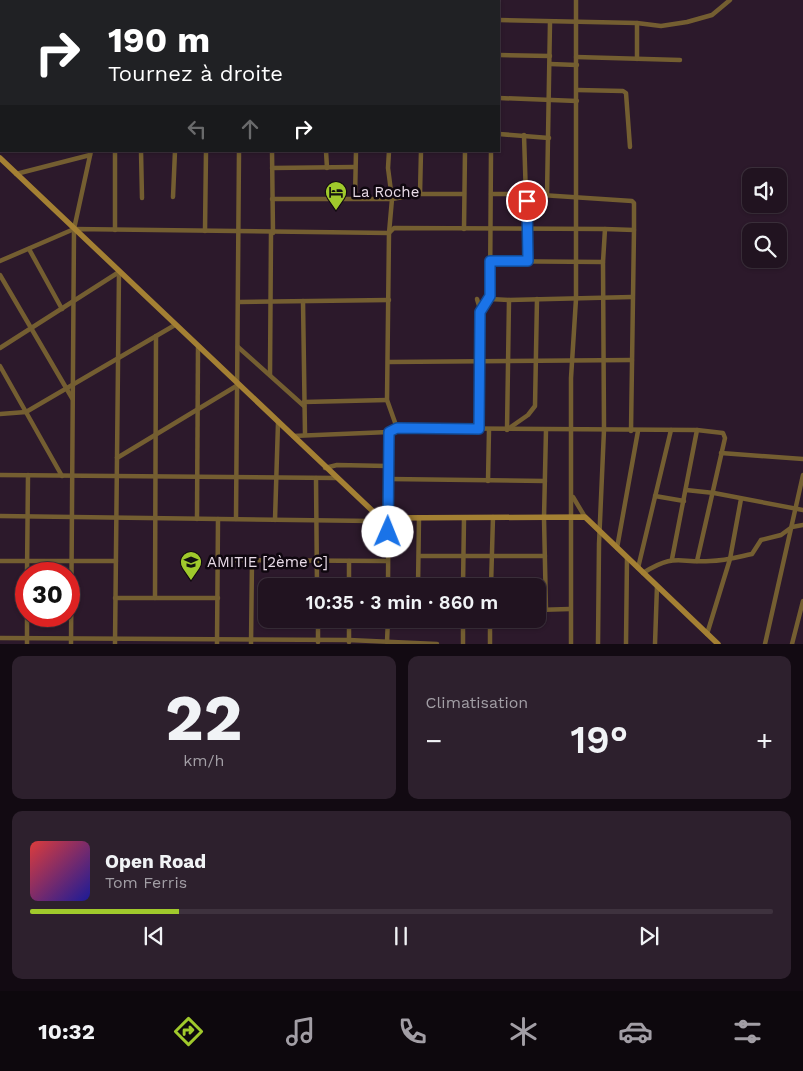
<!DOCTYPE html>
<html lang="fr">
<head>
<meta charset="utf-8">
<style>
  :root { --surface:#211320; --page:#2d202d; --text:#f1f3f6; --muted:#a29ea5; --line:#3e323e; --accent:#a0c92c }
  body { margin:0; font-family:"Work Sans",sans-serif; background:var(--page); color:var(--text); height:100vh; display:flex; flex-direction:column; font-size:19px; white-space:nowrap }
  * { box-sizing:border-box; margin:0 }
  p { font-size:16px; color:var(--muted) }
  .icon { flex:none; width:28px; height:28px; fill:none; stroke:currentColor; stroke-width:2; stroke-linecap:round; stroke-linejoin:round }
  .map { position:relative; height:644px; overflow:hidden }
  .side { display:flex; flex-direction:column; gap:12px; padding:12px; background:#120a12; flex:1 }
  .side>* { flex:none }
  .top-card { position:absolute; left:0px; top:0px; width:500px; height:152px; box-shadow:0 1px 4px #0004,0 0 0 1px var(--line); background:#202124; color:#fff; overflow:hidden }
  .tools { position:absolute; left:742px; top:168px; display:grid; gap:10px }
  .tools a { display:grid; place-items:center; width:45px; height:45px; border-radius:10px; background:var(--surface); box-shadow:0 1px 4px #0004,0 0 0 1px var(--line); font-size:25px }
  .speed { position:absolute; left:15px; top:562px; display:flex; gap:10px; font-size:25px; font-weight:700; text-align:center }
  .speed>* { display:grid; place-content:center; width:65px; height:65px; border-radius:50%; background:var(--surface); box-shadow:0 1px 4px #0004,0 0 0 1px var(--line); line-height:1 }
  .speed .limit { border:8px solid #d22; background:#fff; color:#111 }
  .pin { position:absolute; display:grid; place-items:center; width:42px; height:42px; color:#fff; margin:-21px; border:2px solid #fff; border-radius:50%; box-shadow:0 1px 5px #0007 }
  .me { position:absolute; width:55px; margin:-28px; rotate:1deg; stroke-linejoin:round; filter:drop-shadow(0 0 4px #0008) }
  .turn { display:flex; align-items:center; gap:18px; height:105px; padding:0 25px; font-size:22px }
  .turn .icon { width:65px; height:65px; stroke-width:2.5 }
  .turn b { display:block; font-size:35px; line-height:42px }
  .lanes { display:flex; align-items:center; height:48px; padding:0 25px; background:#0003; justify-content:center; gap:25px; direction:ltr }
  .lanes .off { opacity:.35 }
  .big { font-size:38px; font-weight:600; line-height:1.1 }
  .side .tile { flex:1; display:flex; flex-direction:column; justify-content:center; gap:8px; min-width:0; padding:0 18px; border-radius:10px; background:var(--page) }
  .side .dial { align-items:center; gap:0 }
  .dial b { font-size:65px; line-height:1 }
  .song { display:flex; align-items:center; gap:15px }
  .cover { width:60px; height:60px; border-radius:8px; background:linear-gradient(135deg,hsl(0 70% 55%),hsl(240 70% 35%)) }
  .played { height:5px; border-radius:2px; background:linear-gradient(90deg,var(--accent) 20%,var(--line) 20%) }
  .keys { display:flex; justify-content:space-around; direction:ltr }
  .heat { display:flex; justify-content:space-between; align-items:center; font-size:28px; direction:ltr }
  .side .tiles { flex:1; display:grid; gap:12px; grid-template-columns:1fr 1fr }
  .tile:last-child { grid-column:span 2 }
  .trip { position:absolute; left:258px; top:578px; width:288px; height:50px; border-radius:10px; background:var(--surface); box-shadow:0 1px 4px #0004,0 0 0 1px var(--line); font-weight:600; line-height:50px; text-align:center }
  .tabs { display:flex; height:80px; justify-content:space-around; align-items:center; background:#0d080d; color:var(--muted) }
  .tabs .icon { width:35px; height:35px }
  .tabs .selected { color:var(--accent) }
  .tabs b { font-size:22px; color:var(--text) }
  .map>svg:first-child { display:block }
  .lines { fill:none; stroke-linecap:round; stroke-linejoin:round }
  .street { stroke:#745e31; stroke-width:4.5 }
  .secondary { stroke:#a48033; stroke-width:5.5 }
  .route-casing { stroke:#114b97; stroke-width:12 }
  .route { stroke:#1a73e8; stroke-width:9 }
  .labels { text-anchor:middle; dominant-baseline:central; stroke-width:5; stroke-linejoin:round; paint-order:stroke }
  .poi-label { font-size:15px; fill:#e8dbe7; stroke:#0f070f; text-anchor:start }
</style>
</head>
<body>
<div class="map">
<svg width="803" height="644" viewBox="0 0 803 644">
  <rect width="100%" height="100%" fill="#2c192b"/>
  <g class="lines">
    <g class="street">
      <path d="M100 0 101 1"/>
      <path d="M416 0V1"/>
      <path d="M10 1V0"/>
      <path d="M83 1V0"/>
      <path d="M136 1V0"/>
      <path d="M272 1V0"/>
      <path d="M492 1V0"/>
      <path d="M499 20 637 23 661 26 687 22 712 15 730 0"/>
      <path d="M0 30 1 29"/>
      <path d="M499 55 550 56"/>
      <path d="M576 57 680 60"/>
      <path d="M637 59V23"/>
      <path d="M550 64 577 65"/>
      <path d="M577 90 623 91 626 93 630 147"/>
      <path d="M499 98 577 101"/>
      <path d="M0 122 1 111"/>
      <path d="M499 134 549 138"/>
      <path d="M524 135 528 261"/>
      <path d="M115 151V230"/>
      <path d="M141 151 142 198"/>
      <path d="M272 151 273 233"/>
      <path d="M326 151 327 168"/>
      <path d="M272 168 355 167"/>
      <path d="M16 174 90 155"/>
      <path d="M420 194 421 151"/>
      <path d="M491 194H526L632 201 634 203V230"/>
      <path d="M547 195 550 22"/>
      <path d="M173 197 175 151"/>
      <path d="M355 198 356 151"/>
      <path d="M272 199H392L420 194H464"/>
      <path d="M464 229 465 151"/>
      <path d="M605 229 634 230 631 431"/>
      <path d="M205 231 206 151"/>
      <path d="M29 249 62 309"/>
      <path d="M0 261 74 229 389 233 394 228 605 229 603 262"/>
      <path d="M490 261 603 262 604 430 599 544 598 644"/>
      <path d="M0 275 72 398"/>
      <path d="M477 299 481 312 479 429"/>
      <path d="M490 299 509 300 632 297"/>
      <path d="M303 301 305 434"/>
      <path d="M239 302 389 300"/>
      <path d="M481 312 490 296 491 151"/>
      <path d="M238 347 304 406"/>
      <path d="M0 348 119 272 115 644"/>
      <path d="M388 362 632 360"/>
      <path d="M0 366 62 476"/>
      <path d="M270 375 271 233"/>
      <path d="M304 402 387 400"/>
      <path d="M0 414 26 412 175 325"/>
      <path d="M397 428 697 430 723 433 725 438 697 561"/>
      <path d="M508 429 528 415 535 406 537 299"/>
      <path d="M507 430 509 300"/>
      <path d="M293 436 389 432"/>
      <path d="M721 453 803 459"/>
      <path d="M117 458 238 385"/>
      <path d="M325 468 337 465 388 466"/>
      <path d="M0 475 336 478"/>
      <path d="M316 478 317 586"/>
      <path d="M389 479 545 481"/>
      <path d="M488 481 489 430"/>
      <path d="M686 490 714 493 803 510"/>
      <path d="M655 496 684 501"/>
      <path d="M573 497 585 517"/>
      <path d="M0 516 372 521 380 518"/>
      <path d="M197 519 198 347"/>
      <path d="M236 519 239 151"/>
      <path d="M275 520 278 423"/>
      <path d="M617 548 638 431"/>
      <path d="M419 556H545"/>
      <path d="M672 559 697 430"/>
      <path d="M218 560 387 561"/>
      <path d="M0 561H116"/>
      <path d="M638 568 671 430"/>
      <path d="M643 573C675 553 677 563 710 561 725 561 738 557 752 554L761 540 781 535 792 527 803 525"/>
      <path d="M27 574 28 475"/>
      <path d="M349 586V561"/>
      <path d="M388 586 389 432 397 428 387 400 389 233 392 199 388 168 389 151"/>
      <path d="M418 586 419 518"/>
      <path d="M463 586 464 518"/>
      <path d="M491 586 493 517"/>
      <path d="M115 598H218"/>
      <path d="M155 598 156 336"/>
      <path d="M536 610 570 609"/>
      <path d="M546 610 544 518 546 430"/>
      <path d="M318 619V642"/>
      <path d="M349 619V642"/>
      <path d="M707 634 730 559 741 499"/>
      <path d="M0 638 349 640 437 644"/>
      <path d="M387 642 388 619"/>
      <path d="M27 644V616"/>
      <path d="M71 644 74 229 91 151"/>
      <path d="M217 644 218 519"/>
      <path d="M251 644 252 560"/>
      <path d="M463 644V619"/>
      <path d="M490 644V619"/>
      <path d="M571 644V378L576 299V0"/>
      <path d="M626 644 627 558"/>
      <path d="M655 644 657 586"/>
      <path d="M765 644 803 475"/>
      <path d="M792 644 803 601"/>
    </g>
    <path class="secondary" d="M0 158 380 518 585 517 718 644"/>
  </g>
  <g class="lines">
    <g class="route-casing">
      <path id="route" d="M388 532 389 432 397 428 479 429 480 312 490 296V261H528L527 201"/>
    </g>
    <use href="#route" class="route"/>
  </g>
  <defs>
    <g id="hotel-pin" transform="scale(1.125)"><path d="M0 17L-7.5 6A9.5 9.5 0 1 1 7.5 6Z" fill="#a0c92c" stroke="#0f070f"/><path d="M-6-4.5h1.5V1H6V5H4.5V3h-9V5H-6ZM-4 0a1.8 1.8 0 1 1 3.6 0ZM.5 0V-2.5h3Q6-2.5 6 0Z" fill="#111"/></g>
    <g id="school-pin" transform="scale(1.125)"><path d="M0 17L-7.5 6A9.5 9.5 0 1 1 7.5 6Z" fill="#a0c92c" stroke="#0f070f"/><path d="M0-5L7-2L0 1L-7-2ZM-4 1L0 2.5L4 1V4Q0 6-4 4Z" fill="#111"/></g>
  </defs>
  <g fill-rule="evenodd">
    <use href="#hotel-pin" x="336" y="192"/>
    <use href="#school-pin" x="191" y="562"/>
  </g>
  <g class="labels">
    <g class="poi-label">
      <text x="352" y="192">La Roche</text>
      <text x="207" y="562">AMITIE [2ème C]</text>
    </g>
  </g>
</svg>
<div class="tools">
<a><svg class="icon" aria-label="sound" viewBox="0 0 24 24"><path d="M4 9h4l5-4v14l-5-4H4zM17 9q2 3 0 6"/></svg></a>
<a><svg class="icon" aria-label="search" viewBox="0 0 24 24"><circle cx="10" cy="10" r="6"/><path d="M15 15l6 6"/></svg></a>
</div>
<div class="speed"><div class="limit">30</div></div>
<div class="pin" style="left:527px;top:201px;background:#d93025"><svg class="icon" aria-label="arrive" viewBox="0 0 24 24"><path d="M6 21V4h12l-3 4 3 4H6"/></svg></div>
<svg class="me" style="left:388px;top:532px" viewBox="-20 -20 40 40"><circle r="19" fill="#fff"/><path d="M0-13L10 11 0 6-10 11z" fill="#1a73e8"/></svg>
<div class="trip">10:35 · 3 min · 860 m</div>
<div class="top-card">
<div class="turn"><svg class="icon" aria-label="right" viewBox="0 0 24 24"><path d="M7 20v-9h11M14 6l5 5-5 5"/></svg><div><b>190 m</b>Tournez à droite</div></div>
<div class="lanes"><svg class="icon off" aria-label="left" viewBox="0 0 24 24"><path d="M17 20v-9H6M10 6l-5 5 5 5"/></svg><svg class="icon off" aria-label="ahead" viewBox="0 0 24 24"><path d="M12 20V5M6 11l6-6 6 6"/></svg><svg class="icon" aria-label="right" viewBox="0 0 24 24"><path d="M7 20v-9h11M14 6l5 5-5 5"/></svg></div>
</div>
</div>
<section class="side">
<div class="tiles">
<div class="tile dial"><b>22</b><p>km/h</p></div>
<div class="tile"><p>Climatisation</p>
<div class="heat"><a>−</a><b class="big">19°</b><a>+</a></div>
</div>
<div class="tile">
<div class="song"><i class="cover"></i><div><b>Open Road</b><p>Tom Ferris</p></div></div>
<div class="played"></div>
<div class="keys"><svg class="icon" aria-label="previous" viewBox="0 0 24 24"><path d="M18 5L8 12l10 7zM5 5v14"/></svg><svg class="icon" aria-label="pause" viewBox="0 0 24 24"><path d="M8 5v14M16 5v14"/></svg><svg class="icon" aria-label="next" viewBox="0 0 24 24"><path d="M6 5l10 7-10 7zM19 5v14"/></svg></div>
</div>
</div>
</section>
<nav class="tabs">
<b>10:32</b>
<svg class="icon selected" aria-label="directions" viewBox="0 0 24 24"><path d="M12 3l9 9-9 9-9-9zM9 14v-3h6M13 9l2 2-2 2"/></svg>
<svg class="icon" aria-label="music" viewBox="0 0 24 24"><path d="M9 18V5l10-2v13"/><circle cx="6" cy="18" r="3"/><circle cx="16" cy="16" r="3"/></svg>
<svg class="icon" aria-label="phone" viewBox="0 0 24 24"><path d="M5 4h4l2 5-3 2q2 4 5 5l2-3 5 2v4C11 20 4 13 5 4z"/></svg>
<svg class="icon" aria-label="climate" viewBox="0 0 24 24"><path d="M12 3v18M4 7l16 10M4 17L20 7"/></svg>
<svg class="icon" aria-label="car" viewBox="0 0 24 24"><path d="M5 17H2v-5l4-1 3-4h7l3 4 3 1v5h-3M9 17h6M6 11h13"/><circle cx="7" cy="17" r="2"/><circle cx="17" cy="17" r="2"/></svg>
<svg class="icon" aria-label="filters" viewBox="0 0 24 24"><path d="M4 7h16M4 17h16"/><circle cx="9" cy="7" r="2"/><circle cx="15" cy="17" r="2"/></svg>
</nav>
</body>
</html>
